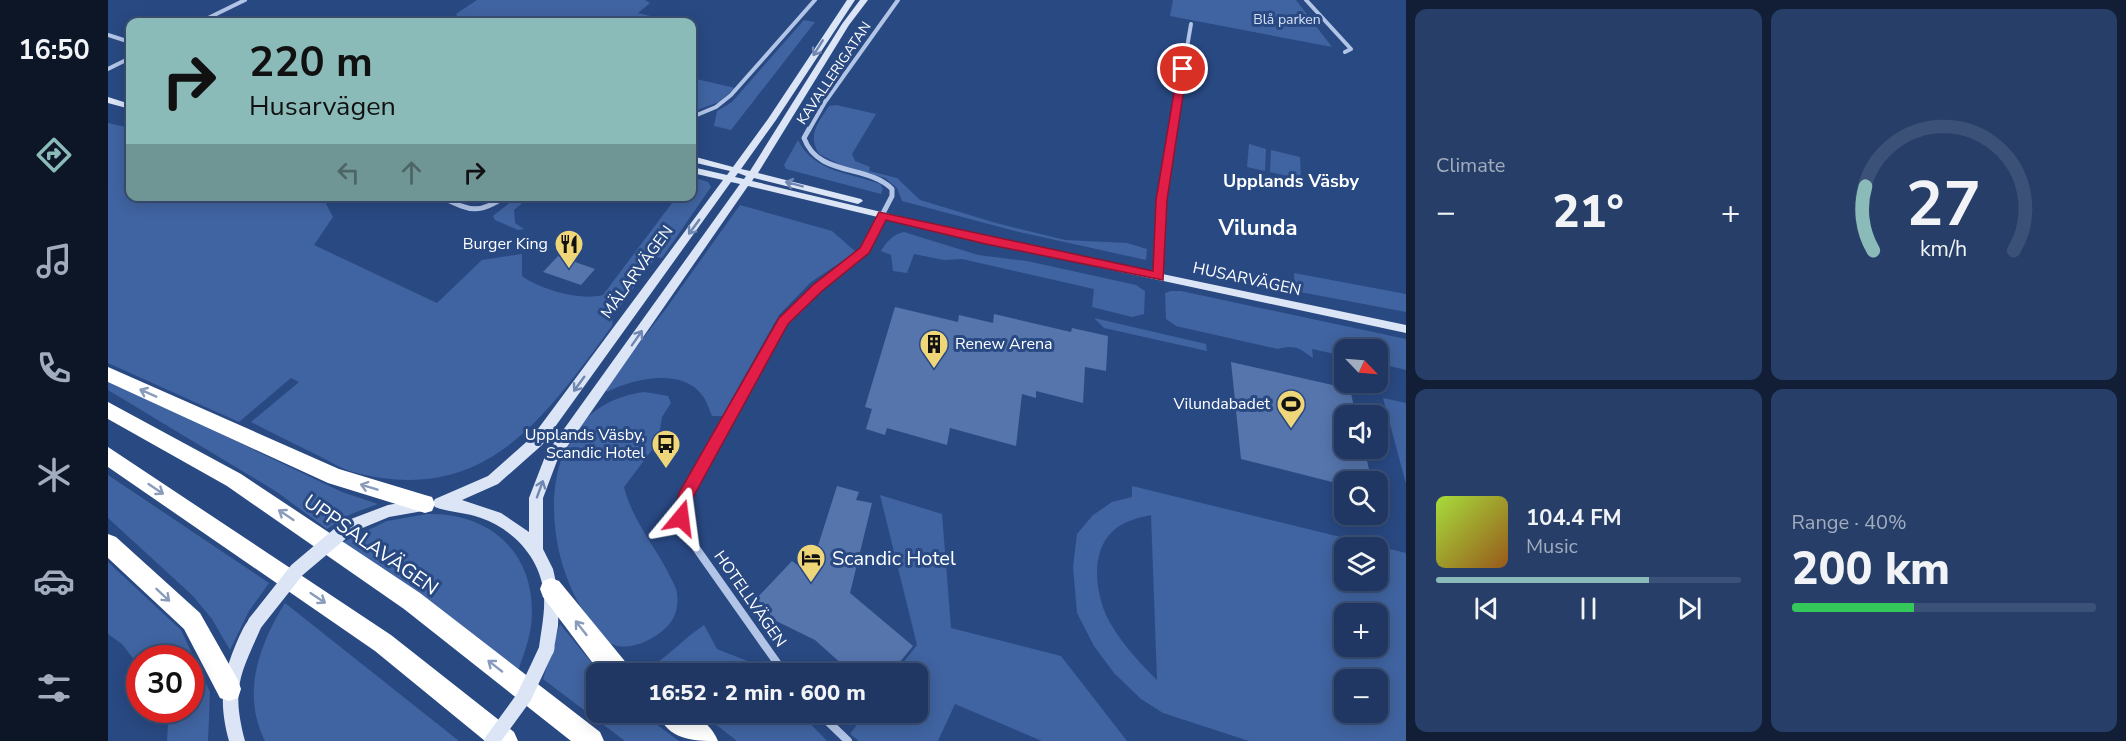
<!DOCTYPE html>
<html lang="en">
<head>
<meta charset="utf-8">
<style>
  :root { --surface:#1f3762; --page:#273f68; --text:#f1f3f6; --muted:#a1acbe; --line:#3c5177; --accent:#8bbbb9 }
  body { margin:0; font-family:"Nunito Sans",sans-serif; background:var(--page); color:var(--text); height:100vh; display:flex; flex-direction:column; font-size:22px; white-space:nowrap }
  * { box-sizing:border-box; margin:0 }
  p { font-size:20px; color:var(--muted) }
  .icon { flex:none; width:33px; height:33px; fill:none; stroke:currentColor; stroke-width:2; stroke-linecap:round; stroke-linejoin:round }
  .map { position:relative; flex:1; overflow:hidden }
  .drawer { display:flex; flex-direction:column; gap:9px; padding:9px; background:#111e36; width:720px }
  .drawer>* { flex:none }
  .hud { position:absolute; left:18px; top:18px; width:570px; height:183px; border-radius:12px; box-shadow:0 3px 15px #0003,0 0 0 2px var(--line); background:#8bbbb9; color:#111; overflow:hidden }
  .needle { width:39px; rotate:115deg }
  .controls { position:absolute; left:1226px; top:339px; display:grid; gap:12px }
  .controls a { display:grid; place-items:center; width:54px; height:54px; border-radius:12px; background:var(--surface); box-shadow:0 3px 15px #0003,0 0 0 2px var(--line); font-size:30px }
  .speed { position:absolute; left:18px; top:645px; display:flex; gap:12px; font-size:30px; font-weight:700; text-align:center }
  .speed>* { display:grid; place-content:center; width:78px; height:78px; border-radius:50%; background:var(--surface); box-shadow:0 3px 15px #0003,0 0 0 2px var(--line); line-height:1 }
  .speed .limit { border:9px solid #d22; background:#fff; color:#111 }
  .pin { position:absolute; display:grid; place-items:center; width:51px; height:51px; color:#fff; margin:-26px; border:3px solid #fff; border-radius:50%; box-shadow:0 2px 6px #0007 }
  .me { position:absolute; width:66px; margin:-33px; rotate:16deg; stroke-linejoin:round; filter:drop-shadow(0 0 4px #0008) }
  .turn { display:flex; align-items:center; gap:21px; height:126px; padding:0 24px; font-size:27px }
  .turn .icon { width:78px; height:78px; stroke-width:2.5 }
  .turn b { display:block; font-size:42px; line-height:51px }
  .lanes { display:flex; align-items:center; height:57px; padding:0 24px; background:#0003; justify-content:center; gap:30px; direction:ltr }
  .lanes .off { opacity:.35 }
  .big { font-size:45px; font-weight:800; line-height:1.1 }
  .drawer .card { flex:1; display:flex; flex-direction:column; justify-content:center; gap:9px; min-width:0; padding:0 21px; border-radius:12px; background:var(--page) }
  .drawer .dial { align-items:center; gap:0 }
  .dial svg { height:156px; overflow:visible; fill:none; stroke:var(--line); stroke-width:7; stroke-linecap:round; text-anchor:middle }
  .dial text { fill:var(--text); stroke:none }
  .song { display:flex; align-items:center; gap:18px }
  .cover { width:72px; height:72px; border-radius:9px; background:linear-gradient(135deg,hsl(80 70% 55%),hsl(30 70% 35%)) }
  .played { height:6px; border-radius:3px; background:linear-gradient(90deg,var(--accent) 70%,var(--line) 70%) }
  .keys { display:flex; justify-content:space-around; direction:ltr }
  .heat { display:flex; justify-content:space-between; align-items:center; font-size:33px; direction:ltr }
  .charge { height:9px; border-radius:4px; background:linear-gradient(90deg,#34c759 40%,var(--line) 0) }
  .drawer .tiles { flex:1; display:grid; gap:9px; grid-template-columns:repeat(2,1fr) }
  .trip { position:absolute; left:478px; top:663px; width:342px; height:60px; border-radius:12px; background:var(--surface); box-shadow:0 3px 15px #0003,0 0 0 2px var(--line); font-weight:800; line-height:60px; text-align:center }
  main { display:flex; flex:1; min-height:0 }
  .tabs { display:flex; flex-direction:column; width:108px; justify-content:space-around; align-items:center; background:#0c1627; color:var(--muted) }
  .tabs .icon { width:42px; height:42px }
  .tabs .on { color:var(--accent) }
  .tabs b { font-size:27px; color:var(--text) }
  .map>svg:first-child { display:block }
  .green { fill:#4064a1; fill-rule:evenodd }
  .building { fill:#5575ac }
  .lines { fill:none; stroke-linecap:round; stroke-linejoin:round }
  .street-far3 { stroke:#b2c5e7; stroke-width:4 }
  .street-far2 { stroke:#b2c5e7; stroke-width:5 }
  .street-far1 { stroke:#b2c5e7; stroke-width:6 }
  .street { stroke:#b2c5e7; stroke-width:8 }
  .secondary { fill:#dbe5f6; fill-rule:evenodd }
  .highway { fill:#fff; fill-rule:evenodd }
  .secondary-bridge { stroke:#dbe5f6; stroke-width:15 }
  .oneway { stroke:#7087b1 }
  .oneway2 { stroke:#899bbb }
  .route { fill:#e11d48; stroke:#92132f; stroke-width:1.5 }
  .labels { text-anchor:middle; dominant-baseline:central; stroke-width:6; stroke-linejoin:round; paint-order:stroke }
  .far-park-label { font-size:14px; fill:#d5e1f5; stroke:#294983 }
  .far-street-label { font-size:14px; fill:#fff; stroke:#294983 }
  .poi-label { font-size:16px; fill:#fff; stroke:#294983; text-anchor:end }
  .street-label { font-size:16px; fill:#fff; stroke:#294983 }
  .far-district-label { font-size:18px; font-weight:bold; fill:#fff; stroke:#294983 }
  .near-street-label { font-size:20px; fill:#fff; stroke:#294983 }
  .near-poi-label { font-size:20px; fill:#fff; stroke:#294983; text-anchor:start }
  .district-label { font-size:22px; font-weight:bold; fill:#fff; stroke:#294983 }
</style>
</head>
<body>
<main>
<nav class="tabs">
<b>16:50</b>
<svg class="icon on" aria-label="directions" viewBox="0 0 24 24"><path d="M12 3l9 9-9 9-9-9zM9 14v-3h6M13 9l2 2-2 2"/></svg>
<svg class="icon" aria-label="music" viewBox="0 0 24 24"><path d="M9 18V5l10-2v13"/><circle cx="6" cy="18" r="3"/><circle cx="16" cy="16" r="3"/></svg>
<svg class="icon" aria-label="phone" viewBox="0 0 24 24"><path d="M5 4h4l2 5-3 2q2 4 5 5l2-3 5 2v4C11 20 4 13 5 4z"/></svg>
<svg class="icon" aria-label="climate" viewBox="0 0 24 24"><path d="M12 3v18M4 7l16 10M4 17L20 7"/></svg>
<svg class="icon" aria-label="car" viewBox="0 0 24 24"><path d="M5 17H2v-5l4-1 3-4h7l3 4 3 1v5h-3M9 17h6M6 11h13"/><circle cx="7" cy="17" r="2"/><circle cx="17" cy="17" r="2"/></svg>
<svg class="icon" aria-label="filters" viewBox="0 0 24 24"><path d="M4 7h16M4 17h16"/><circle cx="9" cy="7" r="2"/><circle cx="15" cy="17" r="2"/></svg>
</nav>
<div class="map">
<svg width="1298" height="741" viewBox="0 0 1298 741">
  <rect width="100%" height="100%" fill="#294983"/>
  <g class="green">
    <path d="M369 0H537L542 3 530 13 567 22H352L348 14Z"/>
    <path d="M1065 0H1188L1224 47 1062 16Z"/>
    <path d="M696 20 707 22 623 130 606 126 609 111 624 102Z"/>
    <path d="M584 78 627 88 611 102 584 112Z"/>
    <path d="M728 105 768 114 744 154 747 161 762 167 761 171 789 178 812 200 888 223 957 240 1019 243 1039 249 1038 260 907 231 794 201 789 188 777 178 735 166 711 154C699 135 710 123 721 106Z"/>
    <path d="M0 123 22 128V196L215 198 225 217 206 245 329 303 374 260 414 254V276C433 290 473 301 495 295L564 203V197L584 196V177L600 182 603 187 554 258 548 257 505 316 504 326C435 420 376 507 245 472 234 469 223 462 213 457 189 445 166 434 143 422L191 382 183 378 131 422 0 363Z"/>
    <path d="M690 140C705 172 743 173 772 184L775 189 773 194 678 169 676 165Z"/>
    <path d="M1141 144 1158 149 1157 171 1139 167Z"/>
    <path d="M1163 150 1192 157 1193 179 1162 172Z"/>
    <path d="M409 197H421L406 210 407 223 416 229 410 230 387 220 385 216Z"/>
    <path d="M632 205 724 231 748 252 703 282 671 315 614 416H604C601 409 599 401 594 395 574 367 523 379 499 392L497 387 557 310Z"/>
    <path d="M796 232 870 255 919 261 1028 285 1037 291 1036 314 1024 317 984 307 986 289 854 259 836 260 806 254 799 273 785 271 783 255 773 251C779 241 784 235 796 232Z"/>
    <path d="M1186 273 1298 294V312L1187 291Z"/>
    <path d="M1063 291H1073L1298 339V370L1269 363V350H1236V356L1204 349 1205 358C1192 349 1188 344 1170 349L1068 326 1058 319 1057 293Z"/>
    <path d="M986 318 1098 344 1099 351 996 328Z"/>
    <path d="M0 380 234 492 270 504 243 514 219 529 169 492 0 390Z"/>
    <path d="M537 392 560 396 563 403 554 417 550 442 516 487C524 519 545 544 560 572 563 579 568 586 569 593 571 610 566 622 553 632 540 642 522 650 506 645 492 640 484 624 476 612 429 539 429 405 537 392Z"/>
    <path d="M1275 398 1298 403V484Z"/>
    <path d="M0 475 161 583 141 611 122 650 104 619 85 596 0 518Z"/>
    <path d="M1024 486 1298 553V741H1141L1055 713 1033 699 1006 673 986 646 969 613 965 567 969 534 985 515 1004 502 1024 497ZM1043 515 1049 679V680C1033 664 1016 646 1004 626 988 601 980 553 1005 531 1016 521 1029 518 1043 515ZM1236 548H1269V580H1236ZM1236 614H1269V646H1236ZM1236 680H1269V712H1236Z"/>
    <path d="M772 495 834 514 843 628 953 656 1019 741H934L847 704 830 741H751L742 734 758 713 810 712V674L787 673 809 645Z"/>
    <path d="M319 514C386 512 431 558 423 626 421 641 415 656 410 671L233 543 279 521Z"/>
    <path d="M0 562 73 630 102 692 100 741H59L60 724 55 710H82V658H32L31 666 14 644 0 634Z"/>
    <path d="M177 603 351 741H157C133 693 151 645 177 603Z"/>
    <path d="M452 624 492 673 489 674V712L533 713 571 741H517L435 679Z"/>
    <path d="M596 625 609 649 647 664 656 673 543 674 538 670C560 657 575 639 596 625Z"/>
    <path d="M593 713H692L719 741H629Z"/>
  </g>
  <g class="building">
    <path d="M450 256 487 269 473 285 435 272Z"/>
    <path d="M787 307 850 322 851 315 885 323 886 314 963 332 964 328 1000 336 998 371 977 367 975 403 928 391V398L914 394 908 446 842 428 839 445 779 428 777 435 758 429 764 409 757 407Z"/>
    <path d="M1123 362 1242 389 1248 416H1236V448H1256L1264 482H1236V485L1133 459Z"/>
    <path d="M729 486 751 492 748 500 764 503 742 593 805 646 782 674 770 663 761 674H745L707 640 664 619 659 607 648 599 684 561 701 574Z"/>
  </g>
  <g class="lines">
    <g class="street-far3">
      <path d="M1198 0 1243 49 1237 52"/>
      <path d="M92 22 137 0"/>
      <path d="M0 35 22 42"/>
      <path d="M0 69 22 58"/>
      <path d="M584 117 608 107 623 95 707 0"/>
      <path d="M701 130 717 102 790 0"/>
      <path d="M1065 130 1083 24"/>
    </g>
    <g class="street-far2">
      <path d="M701 129 696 138C710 177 759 164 784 189V196L756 250 706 291"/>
      <path d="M331 196C361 210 369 216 398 196"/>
      <path d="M1051 277 1053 200 1065 129"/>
    </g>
    <path class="street-far1" d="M580 492 675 321 708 290"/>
    <g class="street">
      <path d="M581 491 573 518 581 538 677 674"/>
      <path d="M710 712 740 741"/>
    </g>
    <g class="secondary">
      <path d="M739 0H747L668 120 633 169 642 171 734 24 752 0H760L741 25 650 173 753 199 755 201 750 204 646 178 644 181 878 237 1298 325V333L878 243 640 186 449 461 435 498V549L445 569 451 596 450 626 445 654 439 656 433 654 431 648C433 631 437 614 436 597 434 560 407 530 373 518 358 512 342 513 327 507L325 503 327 499 380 476 424 437 615 180 584 173V167L619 175 622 171 584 162V156L625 167 660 119ZM630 173 638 176 636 179 627 177ZM623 182 632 184 438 454 421 498V532L393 513 354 500 390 484 434 445Z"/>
      <path d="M0 97 22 104V109L0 103Z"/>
      <path d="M315 499 320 501 322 505 320 509 315 511 281 517 240 534 235 532 233 527 235 522 280 505Z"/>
      <path d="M147 615 152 618 155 623C134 672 122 685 137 741H121C110 701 114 675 131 637 135 629 139 619 147 615Z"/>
    </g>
    <g class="highway">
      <path d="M0 367 231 469 317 495 324 497 327 504 324 511 317 513 220 483 0 382Z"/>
      <path d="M0 402 133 474 312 593 492 732 496 741H463L296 609 119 486 0 419Z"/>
      <path d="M0 447 283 635 406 732 410 741H377L267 651 0 467Z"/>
      <path d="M0 534 8 537 92 613 130 680 133 689 130 698 121 701 112 698 76 629 0 558Z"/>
      <path d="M443 578 451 581 520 665 523 674H493L435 597 432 589 435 581Z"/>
      <path d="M549 712C575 712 598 713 610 741 584 741 560 740 549 712Z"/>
    </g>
    <g class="secondary-bridge">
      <path d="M147 623 189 570 240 527"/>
      <path d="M384 741 416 697 439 648"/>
    </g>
  </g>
  <defs><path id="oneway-shaft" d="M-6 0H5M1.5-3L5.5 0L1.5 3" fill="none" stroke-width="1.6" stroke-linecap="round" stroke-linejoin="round" transform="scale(1.5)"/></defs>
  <g class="oneway">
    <use href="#oneway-shaft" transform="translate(710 48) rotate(122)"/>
    <use href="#oneway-shaft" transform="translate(686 184) rotate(-165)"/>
    <use href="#oneway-shaft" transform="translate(586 227) rotate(126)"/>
    <use href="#oneway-shaft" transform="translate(529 338) rotate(-55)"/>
    <use href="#oneway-shaft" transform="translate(471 384) rotate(126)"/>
    <use href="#oneway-shaft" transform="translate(432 489) rotate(-70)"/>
  </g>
  <g class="oneway2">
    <use href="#oneway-shaft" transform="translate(40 393) rotate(-156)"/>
    <use href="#oneway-shaft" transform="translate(261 487) rotate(-163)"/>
    <use href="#oneway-shaft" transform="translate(48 489) rotate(34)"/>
    <use href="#oneway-shaft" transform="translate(178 515) rotate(-146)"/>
    <use href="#oneway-shaft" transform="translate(55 595) rotate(43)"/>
    <use href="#oneway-shaft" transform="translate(210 598) rotate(34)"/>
    <use href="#oneway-shaft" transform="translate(473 628) rotate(-128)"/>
    <use href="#oneway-shaft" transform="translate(387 666) rotate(-142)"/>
  </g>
  <path class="route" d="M1075 67 1079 69 1059 200 1055 280 878 244 778 220 761 253 714 291 680 324 584 499 579 523 573 526 568 523 566 518 571 493 671 318 705 285 752 248 771 212 1045 271 1048 200 1070 69Z"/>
  <defs>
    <g id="restaurant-pin" transform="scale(1.5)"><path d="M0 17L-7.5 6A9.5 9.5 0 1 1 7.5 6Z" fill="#eed679" stroke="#294983"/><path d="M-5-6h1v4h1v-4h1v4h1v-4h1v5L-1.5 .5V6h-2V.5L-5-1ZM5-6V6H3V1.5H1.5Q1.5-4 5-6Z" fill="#111"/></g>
    <g id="building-pin" transform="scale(1.5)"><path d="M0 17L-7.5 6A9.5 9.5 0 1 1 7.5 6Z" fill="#eed679" stroke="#294983"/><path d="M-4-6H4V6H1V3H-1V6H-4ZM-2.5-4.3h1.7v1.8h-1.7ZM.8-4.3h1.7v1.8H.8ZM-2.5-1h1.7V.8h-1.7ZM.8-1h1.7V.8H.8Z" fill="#111"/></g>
    <g id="stadium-pin" transform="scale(1.5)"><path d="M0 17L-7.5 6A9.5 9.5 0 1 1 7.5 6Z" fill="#eed679" stroke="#294983"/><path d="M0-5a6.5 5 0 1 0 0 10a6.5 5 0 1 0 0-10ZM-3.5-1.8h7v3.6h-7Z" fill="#111"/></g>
    <g id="bus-pin" transform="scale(1.5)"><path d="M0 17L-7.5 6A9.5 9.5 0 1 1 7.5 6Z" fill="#eed679" stroke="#294983"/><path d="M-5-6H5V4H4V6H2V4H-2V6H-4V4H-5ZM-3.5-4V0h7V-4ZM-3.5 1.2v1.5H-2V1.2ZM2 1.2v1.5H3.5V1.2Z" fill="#111"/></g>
    <g id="hotel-pin" transform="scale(1.5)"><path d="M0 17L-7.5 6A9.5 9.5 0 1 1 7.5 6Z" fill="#eed679" stroke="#294983"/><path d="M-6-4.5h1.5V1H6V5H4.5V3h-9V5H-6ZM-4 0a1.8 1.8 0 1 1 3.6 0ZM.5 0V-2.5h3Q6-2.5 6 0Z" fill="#111"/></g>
  </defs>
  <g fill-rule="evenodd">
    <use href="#restaurant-pin" x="461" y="244"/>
    <use href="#building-pin" x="826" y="344"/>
    <use href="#stadium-pin" x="1183" y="404"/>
    <use href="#bus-pin" x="558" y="444"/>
    <use href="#hotel-pin" x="703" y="558"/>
  </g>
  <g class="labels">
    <g class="far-park-label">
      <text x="1179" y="19">Blå parken</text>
    </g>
    <g class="far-street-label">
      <text transform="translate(726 73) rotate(-56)">KAVALLERIGATAN</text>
    </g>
    <g class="poi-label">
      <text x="440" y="244">Burger King</text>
      <text x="847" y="344" text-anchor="start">Renew Arena</text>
      <text x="1162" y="404">Vilundabadet</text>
      <text x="537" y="435">Upplands Väsby,<tspan x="537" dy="18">Scandic Hotel</tspan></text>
    </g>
    <g class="street-label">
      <text transform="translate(529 272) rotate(-54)">MÄLARVÄGEN</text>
      <text transform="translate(1139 279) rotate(12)">HUSARVÄGEN</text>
      <text transform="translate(642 599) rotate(55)">HOTELLVÄGEN</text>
    </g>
    <g class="far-district-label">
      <text x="1183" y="181">Upplands Väsby</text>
    </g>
    <g class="near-street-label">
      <text transform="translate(263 545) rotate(35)">UPPSALAVÄGEN</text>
    </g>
    <g class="near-poi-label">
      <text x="724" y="558">Scandic Hotel</text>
    </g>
    <g class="district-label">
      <text x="1150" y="228">Vilunda</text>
    </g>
  </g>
</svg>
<div class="controls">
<a><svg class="needle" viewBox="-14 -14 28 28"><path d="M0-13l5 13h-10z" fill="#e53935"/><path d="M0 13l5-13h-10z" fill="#a1acbe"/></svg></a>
<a><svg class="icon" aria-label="sound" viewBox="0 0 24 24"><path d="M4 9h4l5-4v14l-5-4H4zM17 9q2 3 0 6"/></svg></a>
<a><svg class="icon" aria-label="search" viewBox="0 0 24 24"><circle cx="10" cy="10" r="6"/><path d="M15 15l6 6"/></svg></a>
<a><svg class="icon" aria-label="layers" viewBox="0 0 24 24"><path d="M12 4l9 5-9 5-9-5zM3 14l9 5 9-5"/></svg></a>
<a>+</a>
<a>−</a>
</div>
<div class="speed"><div class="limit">30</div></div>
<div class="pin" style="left:1075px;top:69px;background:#d93025"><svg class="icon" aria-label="arrive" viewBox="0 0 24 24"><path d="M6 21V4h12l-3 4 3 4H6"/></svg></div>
<svg class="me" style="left:573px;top:518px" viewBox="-20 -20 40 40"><path d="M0-17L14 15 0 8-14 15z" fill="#e11d48" stroke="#fff" stroke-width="4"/></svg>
<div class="trip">16:52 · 2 min · 600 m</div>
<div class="hud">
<div class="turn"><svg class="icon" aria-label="right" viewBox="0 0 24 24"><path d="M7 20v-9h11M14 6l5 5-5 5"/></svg><div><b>220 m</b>Husarvägen</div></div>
<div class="lanes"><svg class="icon off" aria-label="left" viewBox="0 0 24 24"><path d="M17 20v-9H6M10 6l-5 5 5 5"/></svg><svg class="icon off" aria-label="ahead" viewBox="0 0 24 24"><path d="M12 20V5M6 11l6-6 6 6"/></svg><svg class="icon" aria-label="right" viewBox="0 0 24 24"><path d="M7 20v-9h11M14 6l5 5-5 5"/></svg></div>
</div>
</div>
<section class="drawer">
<div class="tiles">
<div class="card"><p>Climate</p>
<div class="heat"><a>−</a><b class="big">21°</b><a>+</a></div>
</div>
<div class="card dial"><svg viewBox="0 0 100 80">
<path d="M14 69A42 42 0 1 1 86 69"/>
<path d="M14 69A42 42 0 0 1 10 36" stroke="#8bbbb9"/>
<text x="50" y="56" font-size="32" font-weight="700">27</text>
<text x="50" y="72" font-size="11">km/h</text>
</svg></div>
<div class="card">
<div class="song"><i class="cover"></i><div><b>104.4 FM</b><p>Music</p></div></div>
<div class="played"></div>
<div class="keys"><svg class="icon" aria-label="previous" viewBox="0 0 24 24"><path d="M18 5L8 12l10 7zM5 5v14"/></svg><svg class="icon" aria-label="pause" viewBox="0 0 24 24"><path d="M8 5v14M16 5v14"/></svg><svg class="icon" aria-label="next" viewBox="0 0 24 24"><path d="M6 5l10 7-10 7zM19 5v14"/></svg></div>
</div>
<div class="card"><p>Range · 40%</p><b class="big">200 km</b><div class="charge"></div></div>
</div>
</section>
</main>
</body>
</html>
